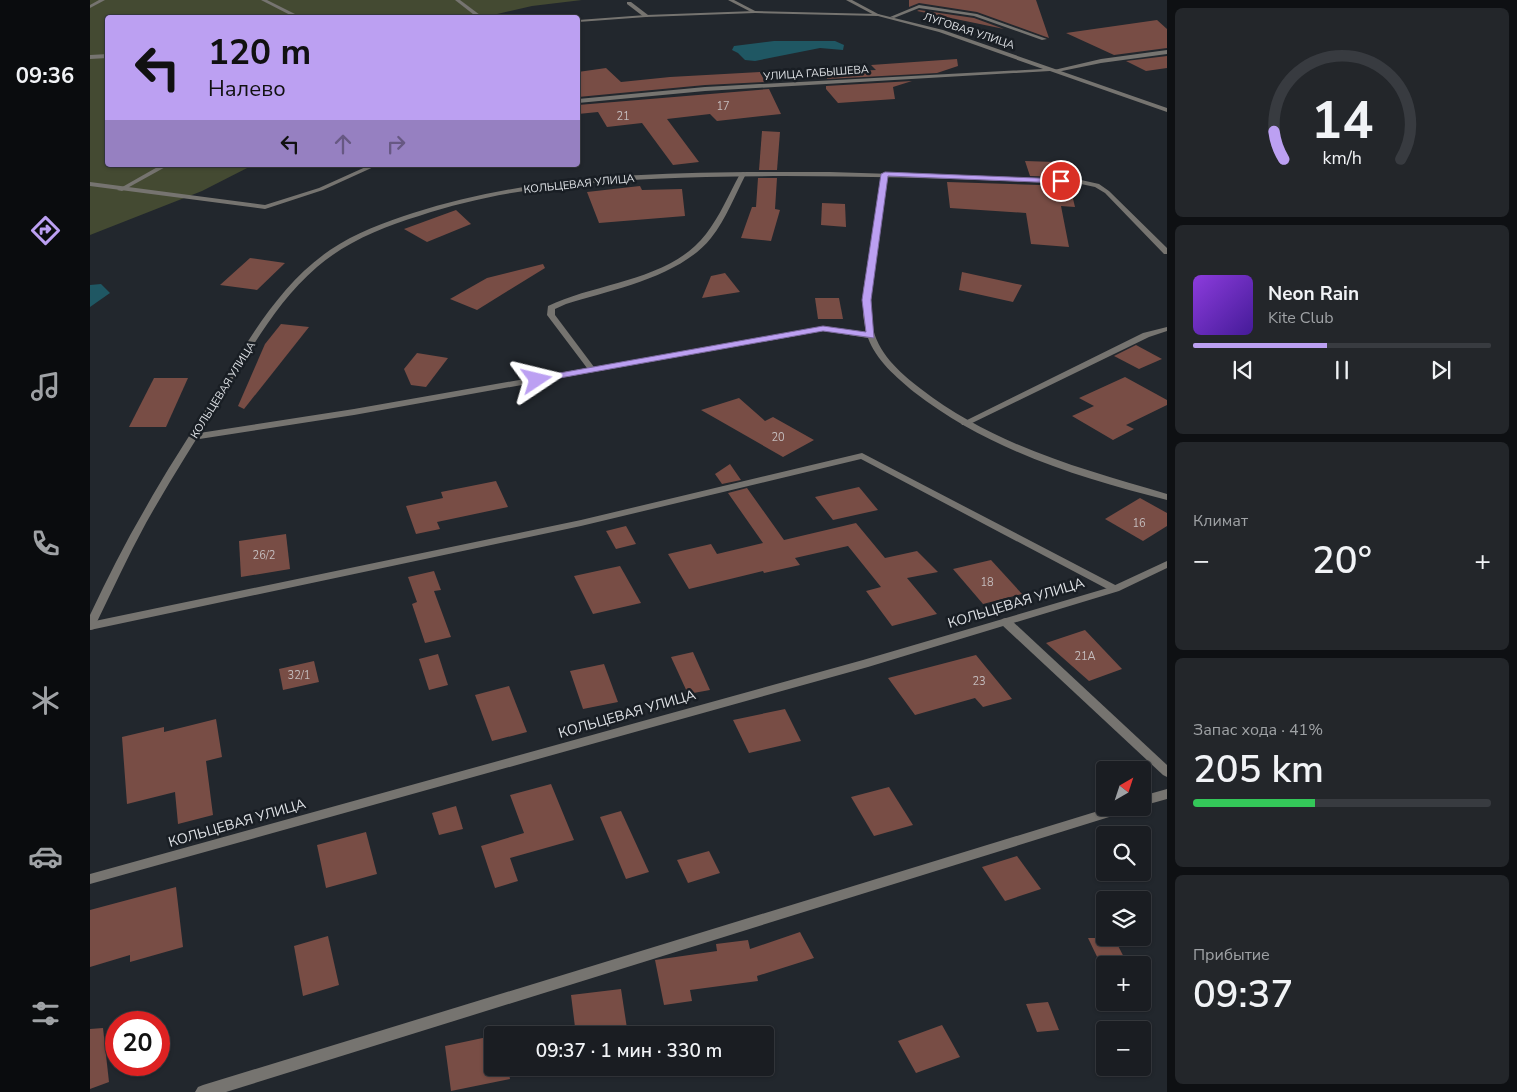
<!DOCTYPE html>
<html lang="ru">
<head>
<meta charset="utf-8">
<style>
  :root { --surface:#1a1d22; --page:#23262a; --text:#f1f3f6; --muted:#9fa2a5; --line:#383b40; --accent:#bca0f2 }
  body { margin:0; font-family:"Nunito Sans",sans-serif; background:var(--page); color:var(--text); height:100vh; display:flex; flex-direction:column; font-size:19px; white-space:nowrap }
  * { box-sizing:border-box; margin:0 }
  p { font-size:16px; color:var(--muted) }
  .icon { flex:none; width:28px; height:28px; fill:none; stroke:currentColor; stroke-width:2; stroke-linecap:round; stroke-linejoin:round }
  .map { position:relative; flex:1; overflow:hidden }
  .panel { display:flex; flex-direction:column; gap:8px; padding:8px; background:#0e1013; width:350px }
  .panel>* { flex:none }
  .guide { position:absolute; left:15px; top:15px; width:475px; height:152px; border-radius:5px; box-shadow:0 1px 4px #0004,0 0 0 1px var(--line); background:#bca0f2; color:#111; overflow:hidden }
  .needle { width:32px; rotate:39deg }
  .buttons { position:absolute; left:1006px; top:761px; display:grid; gap:10px }
  .buttons a { display:grid; place-items:center; width:55px; height:55px; border-radius:5px; background:var(--surface); box-shadow:0 1px 4px #0004,0 0 0 1px var(--line); font-size:25px }
  .speed { position:absolute; left:15px; top:1011px; display:flex; gap:10px; font-size:25px; font-weight:700; text-align:center }
  .speed>* { display:grid; place-content:center; width:65px; height:65px; border-radius:50%; background:var(--surface); box-shadow:0 1px 4px #0004,0 0 0 1px var(--line); line-height:1 }
  .speed .limit { border:8px solid #d22; background:#fff; color:#111 }
  .pin { position:absolute; display:grid; place-items:center; width:42px; height:42px; color:#fff; margin:-21px; border:2px solid #fff; border-radius:50%; box-shadow:0 1px 5px #0007 }
  .me { position:absolute; width:55px; margin:-28px; rotate:80deg; stroke-linejoin:round; filter:drop-shadow(0 0 4px #0008) }
  .turn { display:flex; align-items:center; gap:18px; height:105px; padding:0 20px; font-size:22px }
  .turn .icon { width:65px; height:65px; stroke-width:2.5 }
  .turn b { display:block; font-size:35px; line-height:42px }
  .lanes { display:flex; align-items:center; height:48px; padding:0 20px; background:#0003; justify-content:center; gap:25px; direction:ltr }
  .lanes .off { opacity:.35 }
  .big { font-size:38px; font-weight:600; line-height:1.1 }
  .panel .card { flex:1; display:flex; flex-direction:column; justify-content:center; gap:8px; min-width:0; padding:0 18px; border-radius:8px; background:var(--page) }
  .panel .dial { align-items:center; gap:0 }
  .dial svg { height:130px; overflow:visible; fill:none; stroke:var(--line); stroke-width:7; stroke-linecap:round; text-anchor:middle }
  .dial text { fill:var(--text); stroke:none }
  .song { display:flex; align-items:center; gap:15px }
  .cover { width:60px; height:60px; border-radius:8px; background:linear-gradient(135deg,hsl(270 70% 55%),hsl(260 70% 35%)) }
  .played { height:5px; border-radius:2px; background:linear-gradient(90deg,var(--accent) 45%,var(--line) 45%) }
  .keys { display:flex; justify-content:space-around; direction:ltr }
  .heat { display:flex; justify-content:space-between; align-items:center; font-size:28px; direction:ltr }
  .charge { height:8px; border-radius:4px; background:linear-gradient(90deg,#34c759 41%,var(--line) 0) }
  .trip { position:absolute; left:394px; top:1026px; width:290px; height:50px; border-radius:5px; background:var(--surface); box-shadow:0 1px 4px #0004,0 0 0 1px var(--line); font-weight:600; line-height:50px; text-align:center }
  main { display:flex; flex:1; min-height:0 }
  .tab-bar { display:flex; flex-direction:column; width:90px; justify-content:space-around; align-items:center; background:#0a0c0e; color:var(--muted) }
  .tab-bar .icon { width:35px; height:35px }
  .tab-bar .on { color:var(--accent) }
  .tab-bar b { font-size:22px; color:var(--text) }
  .map>svg:first-child { display:block }
  .green { fill:#444a32 }
  .water { fill:#1f5763 }
  .building { fill:#784d45 }
  .lines { fill:none; stroke-linecap:round; stroke-linejoin:round }
  .lane { fill:#767470; fill-rule:evenodd }
  .street { fill:#767470; fill-rule:evenodd }
  .route { fill:#bca0f2; stroke:#7a689d }
  .labels { text-anchor:middle; dominant-baseline:central; stroke-width:5; stroke-linejoin:round; paint-order:stroke }
  .far-street-label { font-size:11px; fill:#dee1e5; stroke:#191e24 }
  .number-label { font-size:11px; fill:#c4bcbd }
  .street-label { font-size:14px; fill:#dee1e5; stroke:#191e24 }
</style>
</head>
<body>
<main>
<nav class="tab-bar">
<b>09:36</b>
<svg class="icon on" aria-label="directions" viewBox="0 0 24 24"><path d="M12 3l9 9-9 9-9-9zM9 14v-3h6M13 9l2 2-2 2"/></svg>
<svg class="icon" aria-label="music" viewBox="0 0 24 24"><path d="M9 18V5l10-2v13"/><circle cx="6" cy="18" r="3"/><circle cx="16" cy="16" r="3"/></svg>
<svg class="icon" aria-label="phone" viewBox="0 0 24 24"><path d="M5 4h4l2 5-3 2q2 4 5 5l2-3 5 2v4C11 20 4 13 5 4z"/></svg>
<svg class="icon" aria-label="climate" viewBox="0 0 24 24"><path d="M12 3v18M4 7l16 10M4 17L20 7"/></svg>
<svg class="icon" aria-label="car" viewBox="0 0 24 24"><path d="M5 17H2v-5l4-1 3-4h7l3 4 3 1v5h-3M9 17h6M6 11h13"/><circle cx="7" cy="17" r="2"/><circle cx="17" cy="17" r="2"/></svg>
<svg class="icon" aria-label="filters" viewBox="0 0 24 24"><path d="M4 7h16M4 17h16"/><circle cx="9" cy="7" r="2"/><circle cx="15" cy="17" r="2"/></svg>
</nav>
<div class="map">
<svg width="1077" height="1092" viewBox="0 0 1077 1092">
  <rect width="100%" height="100%" fill="#22272d"/>
  <path class="green" d="M0 0H492L442 6 390 18H18V165H163L112 191 0 235Z"/>
  <g class="water">
    <path d="M684 41H745L754 45 753 50 730 48 665 61 655 60 648 53 642 50 644 46Z"/>
    <path d="M11 284 20 293 0 307V285Z"/>
  </g>
  <g class="building">
    <path d="M819 0H946L959 38 887 12 829 3 819 7Z"/>
    <path d="M829 10 884 18 914 29 827 11Z"/>
    <path d="M1067 20 1077 29V48L1024 55 976 33Z"/>
    <path d="M1077 56V68L1056 71 1036 61Z"/>
    <path d="M867 59 868 66 847 73 737 79V72L786 70 781 65Z"/>
    <path d="M516 68 531 82 580 77 670 72 675 82 615 85 488 97V72Z"/>
    <path d="M822 81 803 87 805 99 748 103 736 89V86Z"/>
    <path d="M679 89 691 114 627 121 620 114 577 119 609 162 583 165 552 123 517 127 508 112 488 114V105Z"/>
    <path d="M672 131 690 132 687 170H669Z"/>
    <path d="M935 161 965 162 971 177 940 176Z"/>
    <path d="M668 178H687L685 209 690 210 681 241 651 238 662 207H666Z"/>
    <path d="M857 182 980 186 985 207 971 206 979 247 941 244 936 213 860 208Z"/>
    <path d="M550 186 552 190 592 189 595 216 509 223 497 192Z"/>
    <path d="M732 203 755 204 756 227 731 225Z"/>
    <path d="M366 210 381 224 337 242 314 229Z"/>
    <path d="M160 258 195 263 167 290 130 285Z"/>
    <path d="M453 264 455 268 387 310 360 299 397 278Z"/>
    <path d="M872 272 932 285 923 302 869 290Z"/>
    <path d="M635 273 650 292 612 298 621 276Z"/>
    <path d="M725 298H749L753 319H728Z"/>
    <path d="M191 324 219 327 154 409 148 406 175 344Z"/>
    <path d="M1046 345 1072 359 1049 369 1024 356Z"/>
    <path d="M327 353 358 358 336 387 321 385 314 369Z"/>
    <path d="M1035 377 1077 400V405L1036 425 1044 429 1023 440 982 416 1004 406 989 398Z"/>
    <path d="M64 378H98L76 427H39Z"/>
    <path d="M649 398 675 421 683 417 724 440 693 457 611 410Z"/>
    <path d="M640 464 651 480 632 484 625 474Z"/>
    <path d="M406 481 418 507 347 522 350 529 326 534 316 506 353 498 351 492Z"/>
    <path d="M769 487 788 510 743 520 725 497Z"/>
    <path d="M657 488 694 540 766 523 795 558 827 551 848 572 817 578 847 614 802 626 776 591 791 587 758 546 705 558 710 565 674 573 673 571 599 589 578 554 621 544 627 554 673 543 638 493Z"/>
    <path d="M1050 498 1077 513V526L1053 541 1015 519Z"/>
    <path d="M536 526 546 544 526 549 516 531Z"/>
    <path d="M196 534 200 569 151 577 149 541Z"/>
    <path d="M901 560 932 594 893 604 863 569Z"/>
    <path d="M530 566 551 603 503 614 484 576Z"/>
    <path d="M344 571 351 590 344 591 361 637 335 643 322 604 327 602 318 577Z"/>
    <path d="M995 630 1032 669 999 681 956 643Z"/>
    <path d="M603 652 620 690 598 694 581 657Z"/>
    <path d="M348 654 358 685 339 690 329 659Z"/>
    <path d="M886 655 922 699 893 707 885 698 825 715 798 678Z"/>
    <path d="M224 661 229 682 193 690 189 669Z"/>
    <path d="M514 664 528 702 493 709 480 671Z"/>
    <path d="M419 686 437 732 402 741 385 695Z"/>
    <path d="M695 709 711 741 659 753 643 720Z"/>
    <path d="M126 719 132 757 116 761 123 815 88 824 85 792 37 804 32 737 74 727V732Z"/>
    <path d="M461 784 484 840 420 858 428 881 405 888 391 846 434 833 420 795Z"/>
    <path d="M799 787 823 825 784 836 761 797Z"/>
    <path d="M366 806 373 829 349 835 342 813Z"/>
    <path d="M531 811 559 872 536 879 510 817Z"/>
    <path d="M276 832 287 874 236 888 227 845Z"/>
    <path d="M619 851 630 873 598 883 587 860Z"/>
    <path d="M927 856 951 889 915 901 892 867Z"/>
    <path d="M86 887 93 947 40 962V955L0 967V910Z"/>
    <path d="M710 932 724 958 667 976 668 981 600 990 602 1001 574 1005 565 960 627 951 626 944 658 940 660 949Z"/>
    <path d="M238 936 249 985 213 996 204 946Z"/>
    <path d="M998 938H1024L1038 965H1011Z"/>
    <path d="M531 989 538 1035H486L481 995Z"/>
    <path d="M958 1002 969 1030 947 1032 936 1004Z"/>
    <path d="M852 1025 870 1057 826 1073 808 1041Z"/>
    <path d="M13 1028 19 1082 0 1089V1029Z"/>
    <path d="M402 1036V1068H418L420 1079 361 1091 355 1046Z"/>
  </g>
  <g class="lines">
    <g class="lane">
      <path d="M171 0H177L213 18H206Z"/>
      <path d="M365 0H370L394 18H388Z"/>
      <path d="M638 0H644L667 12 663 13Z"/>
      <path d="M756 0H762L790 15 786 16Z"/>
      <path d="M537 2H541L558 15V17H554L537 4Z"/>
      <path d="M829 5 887 14 957 39 952 40 884 16 829 8 804 18 800 17Z"/>
      <path d="M1077 50V54L1011 63 967 72 964 70 1011 59Z"/>
      <path d="M71 165H79L32 191 27 190Z"/>
      <path d="M653 172 656 174C645 195 636 219 621 238 590 277 521 290 476 304L465 309V315L504 367 733 327 776 333 773 315V292L792 174 795 172 798 174C794 199 791 224 788 249 784 274 778 299 782 324 787 353 809 372 831 389 903 445 991 469 1077 494V500C989 478 897 449 824 392 806 377 786 360 778 338L733 331 264 415 103 440 99 437 103 434 264 409 497 368 457 315 458 306C508 282 580 281 616 234 630 216 639 194 650 174Z"/>
      <path d="M772 453 1029 587 1030 589 1025 592 1021 591 771 459 491 526 0 630V622L491 520Z"/>
      <path d="M916 618 920 619 1077 765V777L1073 775 912 625 911 622 912 619Z"/>
      <path d="M1077 789V799L1052 806V796Z"/>
      <path d="M1018 808H1038L1036 811 1032 813 136 1092H105L108 1087 113 1085Z"/>
    </g>
    <g class="street">
      <path d="M9 0H15L0 8V5Z"/>
      <path d="M665 11 788 14 853 30 1077 108V112L960 71 615 91 488 103V99L615 87 953 69 849 32 788 16 665 13 556 17 488 22V20L556 15Z"/>
      <path d="M18 54V58L0 59V55Z"/>
      <path d="M280 165H288L233 190 175 209 0 186V182L175 205 229 188Z"/>
      <path d="M740 172 991 180 1009 184 1019 191 1077 248V254H1074L1015 193 1005 187 991 184C866 179 741 174 616 177 519 180 421 185 329 216 293 227 256 242 227 267 184 304 157 356 128 404 104 443 79 482 56 523 38 556 22 591 5 626L4 629 0 630V615C17 579 35 543 55 509 75 473 98 438 120 403 154 348 186 287 240 250 265 233 295 222 323 213 457 170 602 172 740 172Z"/>
      <path d="M1077 327V331L1059 337 878 425H872L871 423 1053 333Z"/>
      <path d="M1077 561V568L1029 591 778 667 0 884V874L773 660 1021 587Z"/>
    </g>
  </g>
  <path class="route" d="M795 172 971 179 975 181 971 183 798 176 781 300 784 338 733 331 447 382 442 380 447 377 733 326 776 332 772 300 791 174Z"/>
  <g class="labels">
    <g class="far-street-label">
      <text transform="translate(879 31) rotate(18)">ЛУГОВАЯ УЛИЦА</text>
      <text transform="translate(726 73) rotate(-4)">УЛИЦА ГАБЫШЕВА</text>
      <text transform="translate(489 184) rotate(-6)">КОЛЬЦЕВАЯ УЛИЦА</text>
      <text transform="translate(133 390) rotate(-58)">КОЛЬЦЕВАЯ УЛИЦА</text>
    </g>
    <g class="number-label">
      <text x="633" y="106">17</text>
      <text x="533" y="116">21</text>
      <text x="688" y="437">20</text>
      <text x="1049" y="523">16</text>
      <text x="174" y="555">26/2</text>
      <text x="897" y="582">18</text>
      <text x="995" y="656">21А</text>
      <text x="209" y="675">32/1</text>
      <text x="889" y="681">23</text>
    </g>
    <g class="street-label">
      <text transform="translate(926 603) rotate(-17)">КОЛЬЦЕВАЯ УЛИЦА</text>
      <text transform="translate(537 714) rotate(-16)">КОЛЬЦЕВАЯ УЛИЦА</text>
      <text transform="translate(147 823) rotate(-16)">КОЛЬЦЕВАЯ УЛИЦА</text>
    </g>
  </g>
</svg>
<div class="buttons">
<a><svg class="needle" viewBox="-14 -14 28 28"><path d="M0-13l5 13h-10z" fill="#e53935"/><path d="M0 13l5-13h-10z" fill="#9fa2a5"/></svg></a>
<a><svg class="icon" aria-label="search" viewBox="0 0 24 24"><circle cx="10" cy="10" r="6"/><path d="M15 15l6 6"/></svg></a>
<a><svg class="icon" aria-label="layers" viewBox="0 0 24 24"><path d="M12 4l9 5-9 5-9-5zM3 14l9 5 9-5"/></svg></a>
<a>+</a>
<a>−</a>
</div>
<div class="speed"><div class="limit">20</div></div>
<div class="pin" style="left:971px;top:181px;background:#d93025"><svg class="icon" aria-label="arrive" viewBox="0 0 24 24"><path d="M6 21V4h12l-3 4 3 4H6"/></svg></div>
<svg class="me" style="left:447px;top:380px" viewBox="-20 -20 40 40"><path d="M0-17L14 15 0 8-14 15z" fill="#bca0f2" stroke="#fff" stroke-width="4"/></svg>
<div class="trip">09:37 · 1 мин · 330 m</div>
<div class="guide">
<div class="turn"><svg class="icon" aria-label="left" viewBox="0 0 24 24"><path d="M17 20v-9H6M10 6l-5 5 5 5"/></svg><div><b>120 m</b>Налево</div></div>
<div class="lanes"><svg class="icon" aria-label="left" viewBox="0 0 24 24"><path d="M17 20v-9H6M10 6l-5 5 5 5"/></svg><svg class="icon off" aria-label="ahead" viewBox="0 0 24 24"><path d="M12 20V5M6 11l6-6 6 6"/></svg><svg class="icon off" aria-label="right" viewBox="0 0 24 24"><path d="M7 20v-9h11M14 6l5 5-5 5"/></svg></div>
</div>
</div>
<section class="panel">
<div class="card dial"><svg viewBox="0 0 100 80">
<path d="M14 69A42 42 0 1 1 86 69"/>
<path d="M14 69A42 42 0 0 1 8 52" stroke="#bca0f2"/>
<text x="50" y="56" font-size="32" font-weight="700">14</text>
<text x="50" y="72" font-size="11">km/h</text>
</svg></div>
<div class="card">
<div class="song"><i class="cover"></i><div><b>Neon Rain</b><p>Kite Club</p></div></div>
<div class="played"></div>
<div class="keys"><svg class="icon" aria-label="previous" viewBox="0 0 24 24"><path d="M18 5L8 12l10 7zM5 5v14"/></svg><svg class="icon" aria-label="pause" viewBox="0 0 24 24"><path d="M8 5v14M16 5v14"/></svg><svg class="icon" aria-label="next" viewBox="0 0 24 24"><path d="M6 5l10 7-10 7zM19 5v14"/></svg></div>
</div>
<div class="card"><p>Климат</p>
<div class="heat"><a>−</a><b class="big">20°</b><a>+</a></div>
</div>
<div class="card"><p>Запас хода · 41%</p><b class="big">205 km</b><div class="charge"></div></div>
<div class="card"><p>Прибытие</p><b class="big">09:37</b></div>
</section>
</main>
</body>
</html>
